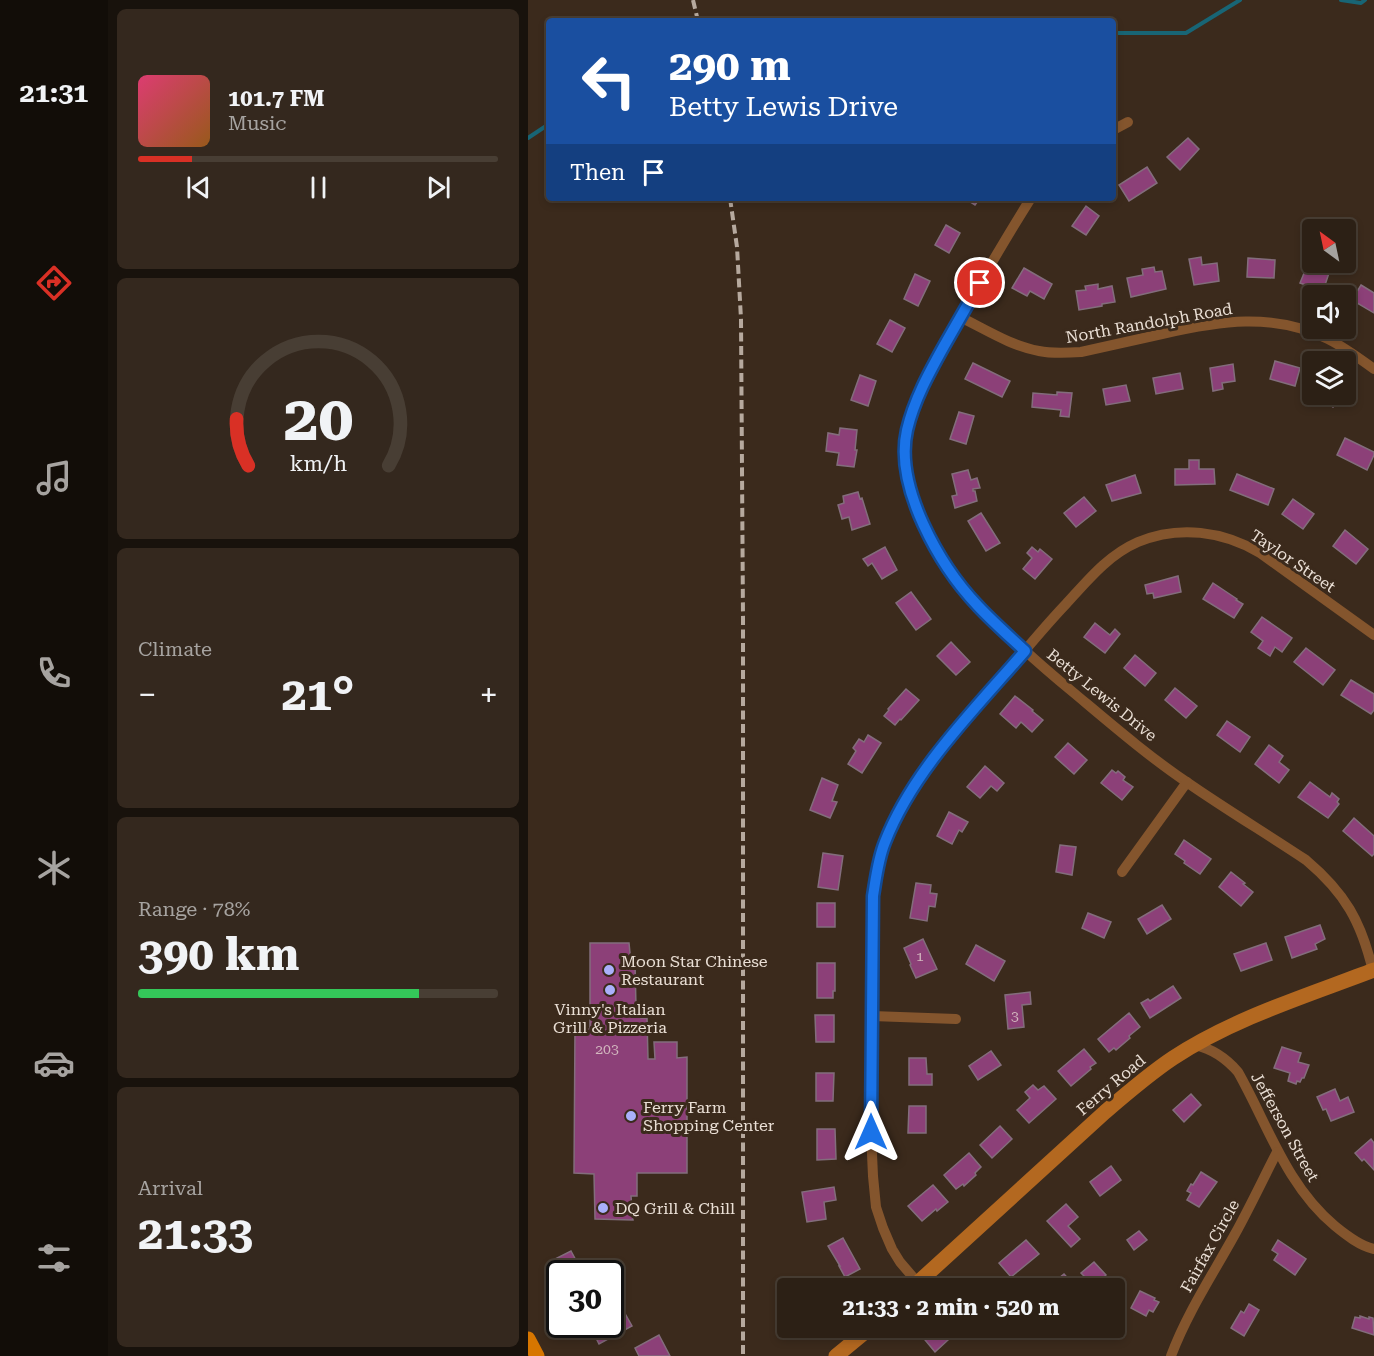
<!DOCTYPE html>
<html lang="en">
<head>
<meta charset="utf-8">
<style>
  :root { --surface:#2c2015; --page:#34281e; --text:#f1f3f6; --muted:#a6a3a0; --line:#483e34; --accent:#d93025 }
  body { margin:0; font-family:"Roboto Serif",serif; background:var(--page); color:var(--text); height:100vh; display:flex; flex-direction:column; font-size:22px; white-space:nowrap }
  * { box-sizing:border-box; margin:0 }
  p { font-size:20px; color:var(--muted) }
  .icon { flex:none; width:33px; height:33px; fill:none; stroke:currentColor; stroke-width:2; stroke-linecap:round; stroke-linejoin:round }
  .map { position:relative; flex:1; overflow:hidden }
  .panel { display:flex; flex-direction:column; gap:9px; padding:9px; background:#18120c; width:420px }
  .panel>* { flex:none }
  .hud { position:absolute; left:18px; top:18px; width:570px; height:183px; border-radius:6px; box-shadow:0 3px 9px #0003,0 0 0 2px var(--line); background:#1a4fa0; color:#fff; overflow:hidden }
  .needle { width:39px; rotate:327deg }
  .controls { position:absolute; left:774px; top:219px; display:grid; gap:12px }
  .controls a { display:grid; place-items:center; width:54px; height:54px; border-radius:6px; background:var(--surface); box-shadow:0 3px 9px #0003,0 0 0 2px var(--line); font-size:30px }
  .speed { position:absolute; left:18px; top:1260px; display:flex; gap:12px; font-size:30px; font-weight:700; text-align:center }
  .speed>* { display:grid; place-content:center; width:78px; height:78px; border-radius:50%; background:var(--surface); box-shadow:0 3px 9px #0003,0 0 0 2px var(--line); line-height:1 }
  .speed .limit { border:3px solid #111; border-radius:9px; background:#fff; color:#111 }
  .pin { position:absolute; display:grid; place-items:center; width:51px; height:51px; color:#fff; margin:-26px; border:3px solid #fff; border-radius:50%; box-shadow:0 2px 6px #0007 }
  .me { position:absolute; width:66px; margin:-33px; rotate:0deg; stroke-linejoin:round; filter:drop-shadow(0 0 4px #0008) }
  .turn { display:flex; align-items:center; gap:21px; height:126px; padding:0 24px; font-size:27px }
  .turn .icon { width:78px; height:78px; stroke-width:2.5 }
  .turn b { display:block; font-size:42px; line-height:51px }
  .then { display:flex; align-items:center; height:57px; padding:0 24px; background:#0003; gap:12px; font-size:22px }
  .big { font-size:45px; font-weight:700; line-height:1.1 }
  .panel .tile { flex:1; display:flex; flex-direction:column; justify-content:center; gap:9px; min-width:0; padding:0 21px; border-radius:9px; background:var(--page) }
  .panel .dial { align-items:center; gap:0 }
  .dial svg { height:156px; overflow:visible; fill:none; stroke:var(--line); stroke-width:7; stroke-linecap:round; text-anchor:middle }
  .dial text { fill:var(--text); stroke:none }
  .song { display:flex; align-items:center; gap:18px }
  .cover { width:72px; height:72px; border-radius:9px; background:linear-gradient(135deg,hsl(340 70% 55%),hsl(30 70% 35%)) }
  .played { height:6px; border-radius:3px; background:linear-gradient(90deg,var(--accent) 15%,var(--line) 15%) }
  .keys { display:flex; justify-content:space-around; direction:ltr }
  .heat { display:flex; justify-content:space-between; align-items:center; font-size:33px; direction:ltr }
  .charge { height:9px; border-radius:4px; background:linear-gradient(90deg,#34c759 78%,var(--line) 0) }
  .trip { position:absolute; left:249px; top:1278px; width:348px; height:60px; border-radius:6px; background:var(--surface); box-shadow:0 3px 9px #0003,0 0 0 2px var(--line); font-weight:700; line-height:60px; text-align:center }
  main { display:flex; flex:1; min-height:0 }
  .tabs { display:flex; flex-direction:column; width:108px; justify-content:space-around; align-items:center; background:#120d08; color:var(--muted) }
  .tabs .icon { width:42px; height:42px }
  .tabs .active { color:var(--accent) }
  .tabs b { font-size:27px; color:var(--text) }
  .map>svg:first-child { display:block }
  .lines { fill:none; stroke-linecap:round; stroke-linejoin:round }
  .stream { stroke:#186575; stroke-width:4 }
  .building { fill:#8c4078; stroke:#836d7c; stroke-width:1.5 }
  .street { stroke:#84552d; stroke-width:10 }
  .secondary { stroke:#b36820; stroke-width:15 }
  .primary { stroke:#d77600; stroke-width:15 }
  .rail { stroke:#b6a99e; stroke-width:4; stroke-dasharray:9 4.5; stroke-linecap:butt }
  .route-casing { stroke:#114b97; stroke-width:15 }
  .route { stroke:#1a73e8; stroke-width:10 }
  .poi-dot { fill:#aab0fb; stroke:#3b2a1c; stroke-width:2 }
  .labels { text-anchor:middle; dominant-baseline:central; stroke-width:6; stroke-linejoin:round; paint-order:stroke }
  .number-label { font-size:14px; fill:#d2b7be }
  .street-label { font-size:16px; fill:#eadfd5; stroke:#3b2a1c }
  .poi-label { font-size:16px; fill:#eadfd5; stroke:#3b2a1c; text-anchor:start }
</style>
</head>
<body>
<main>
<nav class="tabs">
<b>21:31</b>
<svg class="icon active" aria-label="directions" viewBox="0 0 24 24"><path d="M12 3l9 9-9 9-9-9zM9 14v-3h6M13 9l2 2-2 2"/></svg>
<svg class="icon" aria-label="music" viewBox="0 0 24 24"><path d="M9 18V5l10-2v13"/><circle cx="6" cy="18" r="3"/><circle cx="16" cy="16" r="3"/></svg>
<svg class="icon" aria-label="phone" viewBox="0 0 24 24"><path d="M5 4h4l2 5-3 2q2 4 5 5l2-3 5 2v4C11 20 4 13 5 4z"/></svg>
<svg class="icon" aria-label="climate" viewBox="0 0 24 24"><path d="M12 3v18M4 7l16 10M4 17L20 7"/></svg>
<svg class="icon" aria-label="car" viewBox="0 0 24 24"><path d="M5 17H2v-5l4-1 3-4h7l3 4 3 1v5h-3M9 17h6M6 11h13"/><circle cx="7" cy="17" r="2"/><circle cx="17" cy="17" r="2"/></svg>
<svg class="icon" aria-label="filters" viewBox="0 0 24 24"><path d="M4 7h16M4 17h16"/><circle cx="9" cy="7" r="2"/><circle cx="15" cy="17" r="2"/></svg>
</nav>
<section class="panel">
<div class="tile">
<div class="song"><i class="cover"></i><div><b>101.7 FM</b><p>Music</p></div></div>
<div class="played"></div>
<div class="keys"><svg class="icon" aria-label="previous" viewBox="0 0 24 24"><path d="M18 5L8 12l10 7zM5 5v14"/></svg><svg class="icon" aria-label="pause" viewBox="0 0 24 24"><path d="M8 5v14M16 5v14"/></svg><svg class="icon" aria-label="next" viewBox="0 0 24 24"><path d="M6 5l10 7-10 7zM19 5v14"/></svg></div>
</div>
<div class="tile dial"><svg viewBox="0 0 100 80">
<path d="M14 69A42 42 0 1 1 86 69"/>
<path d="M14 69A42 42 0 0 1 8 45" stroke="#d93025"/>
<text x="50" y="56" font-size="32" font-weight="700">20</text>
<text x="50" y="72" font-size="11">km/h</text>
</svg></div>
<div class="tile"><p>Climate</p>
<div class="heat"><a>−</a><b class="big">21°</b><a>+</a></div>
</div>
<div class="tile"><p>Range · 78%</p><b class="big">390 km</b><div class="charge"></div></div>
<div class="tile"><p>Arrival</p><b class="big">21:33</b></div>
</section>
<div class="map">
<svg width="846" height="1356" viewBox="0 0 846 1356">
  <rect width="100%" height="100%" fill="#3b2a1c"/>
  <g class="lines">
    <g class="stream">
      <path d="M813 0 833 3 837 0"/>
      <path d="M585 33H658L712 0"/>
      <path d="M0 138 21 124"/>
    </g>
  </g>
  <g class="building">
    <path d="M660 138 671 149 652 170 639 157Z"/>
    <path d="M619 167 629 183 601 201 591 185Z"/>
    <path d="M436 198H452L447 205Z"/>
    <path d="M558 206 571 216 558 235 544 226Z"/>
    <path d="M418 225 432 233 421 253 407 245Z"/>
    <path d="M673 257 674 265 689 263 691 281 666 285 661 259Z"/>
    <path d="M720 258 747 260 746 278 719 277Z"/>
    <path d="M779 266 801 273 795 291 772 283Z"/>
    <path d="M626 267 627 272 634 271 638 289 603 297 599 278 615 275 614 269Z"/>
    <path d="M496 268 524 284 516 299 502 291 499 296 484 288Z"/>
    <path d="M387 274 402 281 390 306 376 299Z"/>
    <path d="M570 284V289L584 286 587 302 574 304V306L551 310 548 291 558 290 557 286Z"/>
    <path d="M833 285 846 293V313L824 300Z"/>
    <path d="M362 320 377 328 364 352 349 344Z"/>
    <path d="M747 361 772 368 767 386 742 379Z"/>
    <path d="M445 363 482 381 474 397 437 379Z"/>
    <path d="M705 364 707 381 694 383 695 389 685 391 682 368Z"/>
    <path d="M652 373 655 389 628 394 625 378Z"/>
    <path d="M332 375 348 381 340 406 323 400Z"/>
    <path d="M598 385 602 401 578 405 575 389Z"/>
    <path d="M529 392 544 393 541 417 532 416 533 410 504 407 505 393 529 395Z"/>
    <path d="M786 394H811L808 399 812 401 808 406 807 405 805 407Z"/>
    <path d="M431 412 446 416 438 444 422 439Z"/>
    <path d="M312 428 329 430 327 450H329L326 467 309 465 311 453 298 451 300 433 311 435Z"/>
    <path d="M817 438 846 452V455L839 470 809 455Z"/>
    <path d="M661 460H671V469H686L687 484 647 485V469H661Z"/>
    <path d="M440 470 443 480 449 478 452 488 445 489V491H447L449 501 427 508 424 496 429 495 424 474Z"/>
    <path d="M709 474 746 489 740 505 702 490Z"/>
    <path d="M607 475 613 493 584 501 578 485Z"/>
    <path d="M330 492 332 499 334 498 342 524 324 530 321 517 314 519 310 505 316 503 315 496Z"/>
    <path d="M556 497 568 511 548 527 536 513Z"/>
    <path d="M765 499 786 514 775 529 754 514Z"/>
    <path d="M453 513 472 543 458 551 440 521Z"/>
    <path d="M817 530 840 549 828 564 805 546Z"/>
    <path d="M357 547 369 570 354 579 344 563 340 566 335 559Z"/>
    <path d="M504 547 510 552 512 549 524 559 507 579 495 569 504 558 499 553Z"/>
    <path d="M650 576 653 592 626 598 625 593 619 594 617 585Z"/>
    <path d="M685 583 709 599 708 600 715 604 706 618 675 599Z"/>
    <path d="M383 592 403 619 388 630 368 603Z"/>
    <path d="M734 617 764 638 754 652 747 647 742 656 730 648 735 641 723 632Z"/>
    <path d="M567 623 582 635 587 629 592 634 577 653 556 637Z"/>
    <path d="M423 642 442 662 428 675 409 656Z"/>
    <path d="M778 648 807 670 795 685 766 662Z"/>
    <path d="M607 655 628 673 617 686 596 668Z"/>
    <path d="M823 680 846 694V710L843 714 813 695Z"/>
    <path d="M647 688 669 706 658 718 637 700Z"/>
    <path d="M378 689 391 700 373 720 372 719 367 725 356 716 361 710 360 709Z"/>
    <path d="M487 696 505 710 504 711 515 720 504 732 493 722 488 728 472 714Z"/>
    <path d="M699 721 722 737 712 752 689 735Z"/>
    <path d="M340 735 353 743 334 773 320 764 328 751 325 748 331 739 336 742Z"/>
    <path d="M540 743 559 760 546 774 527 757Z"/>
    <path d="M741 745 755 756 751 762 761 770 751 783 727 764Z"/>
    <path d="M457 766 476 783 469 791 463 786 452 798 439 787Z"/>
    <path d="M584 770 588 773 590 771 597 777 595 780 605 787 594 800 573 783Z"/>
    <path d="M294 778 310 785 304 801 309 802 302 818 282 810Z"/>
    <path d="M782 782 802 797 804 793 811 799 809 802 811 804 800 818 770 797Z"/>
    <path d="M421 812 440 822 434 832 431 830 424 844 409 836Z"/>
    <path d="M826 818 846 836V854L844 856 815 831Z"/>
    <path d="M656 840 683 859 672 874 656 863 657 861 647 854Z"/>
    <path d="M532 845 548 847 544 875 528 872Z"/>
    <path d="M295 853 315 856 310 890 290 887Z"/>
    <path d="M703 872 717 883 715 884 725 892 713 906 691 887Z"/>
    <path d="M388 883 403 885 402 893 409 894 407 907 401 906 399 921 382 918Z"/>
    <rect x="289" y="903" width="18" height="24"/>
    <path d="M634 905 643 919 619 934 610 919Z"/>
    <path d="M560 913 583 922 576 938 554 928Z"/>
    <path d="M792 925 797 939 787 944 789 949 764 958 757 937Z"/>
    <path d="M395 939 409 969 388 978 382 965 383 964 376 948Z"/>
    <path d="M62 943H101L103 963H107L108 1007H112L113 1018H119L120 1059H127L126 1042H149V1058L159 1057V1173H109V1196H103L105 1220 67 1219 66 1174 46 1173 47 1028 62 1029Z"/>
    <path d="M738 943 744 960 713 971 706 954Z"/>
    <path d="M448 945 477 961 466 981 438 964Z"/>
    <path d="M289 963H307V991H305V998H289Z"/>
    <path d="M645 986 653 998 622 1018 613 1003 620 999 622 1001Z"/>
    <path d="M502 992 503 1004 494 1005 496 1027 480 1029 477 995Z"/>
    <path d="M601 1013 612 1027 601 1036 602 1038 588 1050 586 1048 581 1052 570 1039Z"/>
    <path d="M287 1015H306V1042H288Z"/>
    <path d="M754 1047 773 1053 770 1062 781 1065 776 1078H774L772 1082 769 1081 768 1084 760 1081 762 1073 746 1068Z"/>
    <path d="M556 1049 568 1063 562 1067 563 1069 543 1086 530 1071Z"/>
    <path d="M463 1051 473 1065 450 1080 441 1066Z"/>
    <path d="M381 1058H398L399 1074H404V1085H381Z"/>
    <path d="M288 1073H306L305 1101H288Z"/>
    <path d="M505 1085 510 1090 516 1086 528 1099 501 1123 489 1110 502 1098 497 1092Z"/>
    <path d="M807 1089 812 1101 820 1097 826 1112 803 1121 798 1109 795 1110 789 1097Z"/>
    <path d="M663 1094 673 1105 656 1122 645 1110Z"/>
    <path d="M381 1106H398V1133H380Z"/>
    <path d="M472 1126 484 1139 464 1158 452 1145Z"/>
    <path d="M289 1129H307L308 1159 289 1160Z"/>
    <path d="M843 1139 846 1143V1170L836 1159 834 1161 827 1153Z"/>
    <path d="M441 1153 453 1167 447 1173 448 1175 436 1186 435 1184 428 1189 416 1175Z"/>
    <path d="M583 1166 593 1180 572 1196 562 1182Z"/>
    <path d="M673 1172 689 1182 671 1207 659 1200 663 1193 659 1191 663 1184 665 1185Z"/>
    <path d="M405 1185 420 1202 409 1211 408 1209 394 1221 380 1206Z"/>
    <path d="M306 1187 308 1200 296 1202 298 1219 279 1222 274 1192Z"/>
    <path d="M538 1204 550 1217 540 1226 552 1239 543 1247 519 1221Z"/>
    <path d="M611 1231 619 1240 606 1250 599 1240Z"/>
    <path d="M315 1238 332 1269 317 1277 311 1266H312L300 1246Z"/>
    <path d="M498 1240 511 1254 483 1277 471 1263Z"/>
    <path d="M750 1240 778 1259 767 1275 746 1260 750 1254 744 1250Z"/>
    <path d="M43 1251 50 1264 54 1262 60 1274H33L25 1260Z"/>
    <path d="M566 1262 578 1275 566 1286 553 1273Z"/>
    <path d="M536 1274 547 1286 544 1288H532L526 1282Z"/>
    <path d="M456 1277 467 1288H444Z"/>
    <path d="M82 1287 104 1326 71 1344 61 1324H82Z"/>
    <path d="M612 1291 627 1298 626 1300 631 1302 625 1312 621 1310 618 1316 603 1308Z"/>
    <path d="M721 1304 731 1310 716 1336 703 1328 713 1311 716 1313Z"/>
    <path d="M832 1316 841 1319V1317L845 1318 846 1335 824 1328 827 1317 832 1318Z"/>
    <path d="M262 1328H277L267 1335Z"/>
    <path d="M401 1328H433L407 1352 393 1335Z"/>
    <path d="M131 1335 142 1356H111L107 1348Z"/>
  </g>
  <g class="lines">
    <g class="street">
      <path d="M585 130 600 122"/>
      <path d="M503 198C474 244 447 291 420 339 404 368 383 400 378 434 369 494 409 561 449 605 458 615 468 624 478 633 500 654 523 674 546 693 583 724 620 756 660 783 699 810 739 834 778 860 817 893 833 921 845 971"/>
      <path d="M432 317C457 329 483 346 511 351 525 354 539 353 553 352 580 346 607 340 634 334 691 321 744 312 800 339 816 347 831 358 846 369"/>
      <path d="M594 872 659 782"/>
      <path d="M344 1016 428 1019"/>
      <path d="M667 1045C685 1049 698 1058 710 1072 740 1125 758 1185 807 1226 818 1235 832 1246 846 1249"/>
      <path d="M390 1283 372 1262 364 1249 355 1228 348 1207 345 1176 343 1132 345 896C350 859 360 830 379 798 405 753 442 715 475 676 496 652 516 627 538 604 560 580 580 555 610 542 651 525 695 531 732 553L846 635"/>
      <path d="M643 1356C659 1313 685 1274 707 1234 722 1207 735 1179 749 1152"/>
    </g>
    <g class="secondary">
      <path d="M384 1288 577 1112C599 1093 621 1074 645 1058 706 1018 778 996 846 970"/>
      <path d="M308 1356 342 1328"/>
    </g>
    <path class="primary" d="M0 1339 9 1356"/>
    <g class="rail">
      <path d="M165 0 170 21"/>
      <path d="M202 198 209 247 213 319 215 618V1356"/>
    </g>
  </g>
  <g class="lines">
    <g class="route-casing">
      <path id="route" d="M343 1132 345 896C348 878 350 859 357 842 385 770 447 709 497 651 481 636 465 622 450 606 412 566 366 487 379 430 386 400 401 373 416 346 428 325 440 304 452 283"/>
    </g>
    <use href="#route" class="route"/>
  </g>
  <g class="poi-dot">
    <circle cx="81" cy="970" r="6"/>
    <circle cx="82" cy="990" r="6"/>
    <circle cx="103" cy="1116" r="6"/>
    <circle cx="75" cy="1208" r="6"/>
  </g>
  <g class="labels">
    <g class="number-label">
      <text x="392" y="956">1</text>
      <text x="487" y="1016">3</text>
      <text x="79" y="1049">203</text>
    </g>
    <g class="street-label">
      <text transform="translate(621 323) rotate(-10)">North Randolph Road</text>
      <text transform="translate(765 561) rotate(34)">Taylor Street</text>
      <text transform="translate(574 695) rotate(39)">Betty Lewis Drive</text>
      <text transform="translate(583 1085) rotate(-40)">Ferry Road</text>
      <text transform="translate(757 1127) rotate(61)">Jefferson Street</text>
      <text transform="translate(682 1246) rotate(-61)">Fairfax Circle</text>
    </g>
    <g class="poi-label">
      <text x="93" y="961">Moon Star Chinese<tspan x="93" dy="18">Restaurant</tspan></text>
      <text x="82" y="1009" text-anchor="middle">Vinny's Italian<tspan x="82" dy="18">Grill &amp; Pizzeria</tspan></text>
      <text x="115" y="1107">Ferry Farm<tspan x="115" dy="18">Shopping Center</tspan></text>
      <text x="87" y="1208">DQ Grill &amp; Chill</text>
    </g>
  </g>
</svg>
<div class="controls">
<a><svg class="needle" viewBox="-14 -14 28 28"><path d="M0-13l5 13h-10z" fill="#e53935"/><path d="M0 13l5-13h-10z" fill="#a6a3a0"/></svg></a>
<a><svg class="icon" aria-label="sound" viewBox="0 0 24 24"><path d="M4 9h4l5-4v14l-5-4H4zM17 9q2 3 0 6"/></svg></a>
<a><svg class="icon" aria-label="layers" viewBox="0 0 24 24"><path d="M12 4l9 5-9 5-9-5zM3 14l9 5 9-5"/></svg></a>
</div>
<div class="speed"><div class="limit">30</div></div>
<div class="pin" style="left:452px;top:283px;background:#d93025"><svg class="icon" aria-label="arrive" viewBox="0 0 24 24"><path d="M6 21V4h12l-3 4 3 4H6"/></svg></div>
<svg class="me" style="left:343px;top:1132px" viewBox="-20 -20 40 40"><path d="M0-17L14 15 0 8-14 15z" fill="#1a73e8" stroke="#fff" stroke-width="4"/></svg>
<div class="trip">21:33 · 2 min · 520 m</div>
<div class="hud">
<div class="turn"><svg class="icon" aria-label="left" viewBox="0 0 24 24"><path d="M17 20v-9H6M10 6l-5 5 5 5"/></svg><div><b>290 m</b>Betty Lewis Drive</div></div>
<div class="then">Then<svg class="icon" aria-label="arrive" viewBox="0 0 24 24"><path d="M6 21V4h12l-3 4 3 4H6"/></svg></div>
</div>
</div>
</main>
</body>
</html>
